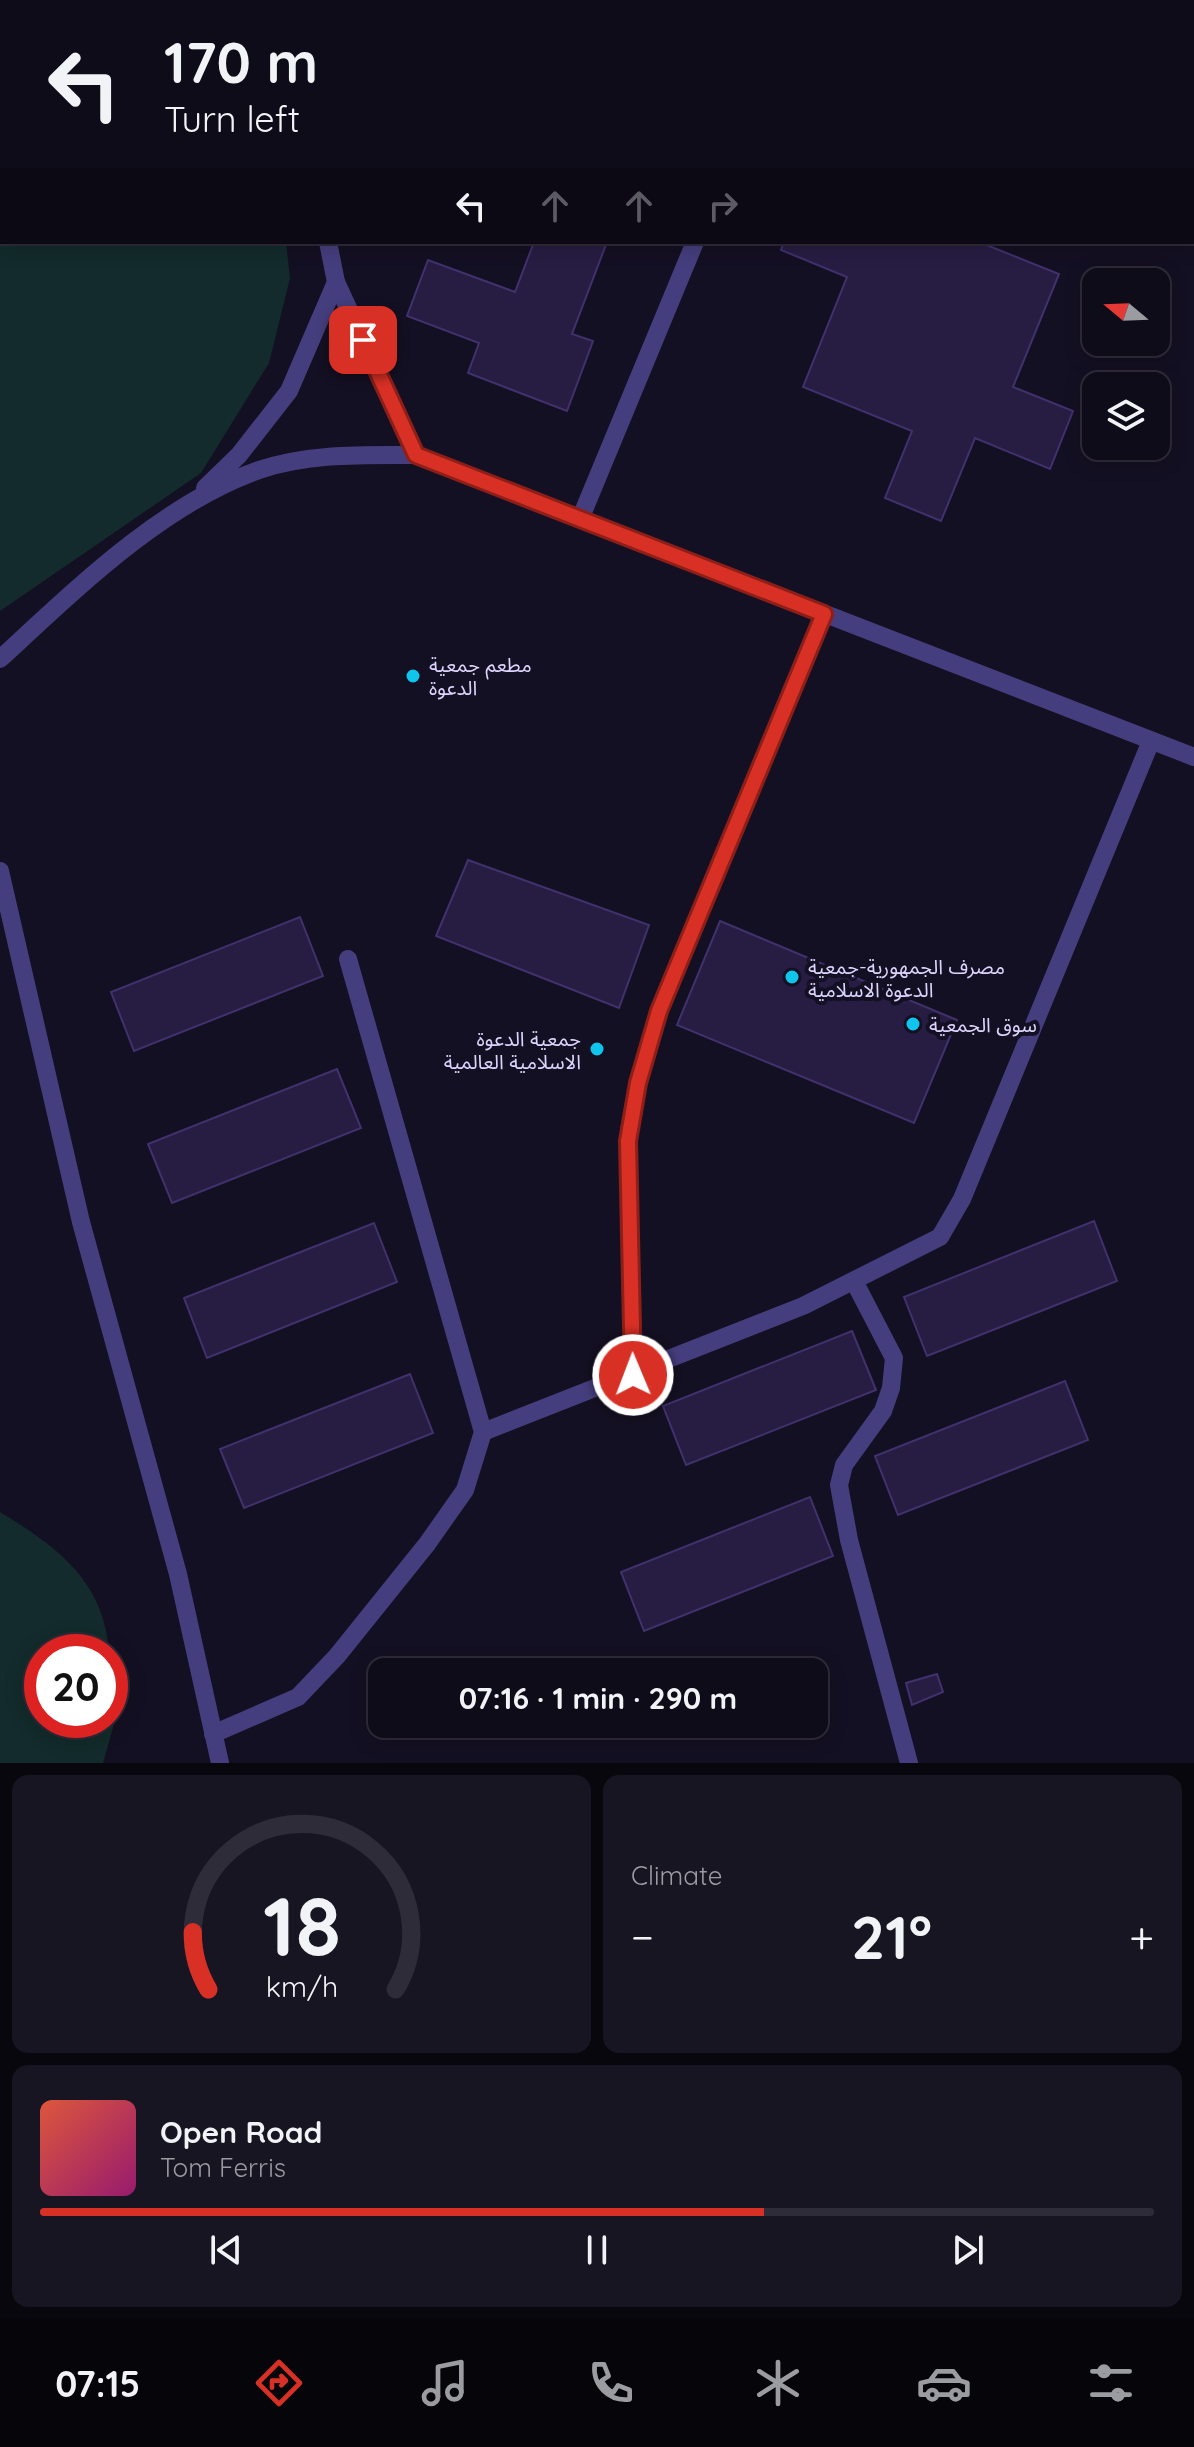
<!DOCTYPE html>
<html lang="en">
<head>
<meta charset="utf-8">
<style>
  :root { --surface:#0f0c1a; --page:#181523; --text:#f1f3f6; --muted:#9b9ba2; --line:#2f2c39; --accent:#d93025 }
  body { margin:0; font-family:Quicksand,"Noto Sans Arabic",sans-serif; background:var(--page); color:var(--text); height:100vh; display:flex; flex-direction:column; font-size:30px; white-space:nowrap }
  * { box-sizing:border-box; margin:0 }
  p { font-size:26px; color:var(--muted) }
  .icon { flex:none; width:44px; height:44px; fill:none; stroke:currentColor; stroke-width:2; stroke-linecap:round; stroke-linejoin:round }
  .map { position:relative; height:1763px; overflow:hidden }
  .drawer { display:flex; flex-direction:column; gap:12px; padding:12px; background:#08070e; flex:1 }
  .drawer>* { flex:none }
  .guide { position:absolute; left:0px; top:0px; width:1194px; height:244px; box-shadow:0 4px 20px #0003,0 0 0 2px var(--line); background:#0f0c1a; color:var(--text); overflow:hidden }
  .needle { width:52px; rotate:289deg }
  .fabs { position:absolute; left:1082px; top:268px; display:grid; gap:16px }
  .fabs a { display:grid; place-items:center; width:88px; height:88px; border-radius:16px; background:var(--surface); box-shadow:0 4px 20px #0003,0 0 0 2px var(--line); font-size:40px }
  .speed { position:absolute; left:24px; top:1634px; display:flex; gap:16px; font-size:40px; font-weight:700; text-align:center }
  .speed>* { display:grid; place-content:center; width:104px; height:104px; border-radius:50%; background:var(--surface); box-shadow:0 4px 20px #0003,0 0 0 2px var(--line); line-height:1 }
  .speed .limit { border:12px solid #d22; background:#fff; color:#111 }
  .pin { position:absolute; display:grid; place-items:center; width:68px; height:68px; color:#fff; margin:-34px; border-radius:16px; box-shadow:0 4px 12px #0006 }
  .me { position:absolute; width:88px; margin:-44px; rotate:359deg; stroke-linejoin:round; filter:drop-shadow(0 0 6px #0008) }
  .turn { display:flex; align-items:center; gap:28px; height:168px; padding:0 32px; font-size:36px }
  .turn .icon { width:104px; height:104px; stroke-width:2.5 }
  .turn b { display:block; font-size:56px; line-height:68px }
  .lanes { display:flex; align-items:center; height:76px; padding:0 32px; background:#0003; justify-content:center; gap:40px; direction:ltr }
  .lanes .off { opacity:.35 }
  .big { font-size:60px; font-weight:700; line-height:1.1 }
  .drawer .tile { flex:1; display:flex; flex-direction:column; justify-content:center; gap:12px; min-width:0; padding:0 28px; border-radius:16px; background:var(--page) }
  .drawer .dial { align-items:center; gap:0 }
  .dial svg { height:208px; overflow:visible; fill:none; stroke:var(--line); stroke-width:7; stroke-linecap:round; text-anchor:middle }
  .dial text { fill:var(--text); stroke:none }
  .song { display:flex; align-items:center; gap:24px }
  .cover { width:96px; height:96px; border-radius:12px; background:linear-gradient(135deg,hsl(10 70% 55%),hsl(320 70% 35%)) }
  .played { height:8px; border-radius:4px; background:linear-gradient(90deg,var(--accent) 65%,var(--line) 65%) }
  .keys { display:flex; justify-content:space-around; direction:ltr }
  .heat { display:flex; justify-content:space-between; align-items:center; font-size:44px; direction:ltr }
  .drawer .tiles { flex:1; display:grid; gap:12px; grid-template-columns:1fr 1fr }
  .tile:last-child { grid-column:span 2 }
  .trip { position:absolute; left:368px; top:1658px; width:460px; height:80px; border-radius:16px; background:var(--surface); box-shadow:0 4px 20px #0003,0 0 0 2px var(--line); font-weight:700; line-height:80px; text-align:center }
  .menu { display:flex; height:128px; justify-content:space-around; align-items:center; background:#06050a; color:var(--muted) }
  .menu .icon { width:56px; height:56px }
  .menu .current { color:var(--accent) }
  .menu b { font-size:36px; color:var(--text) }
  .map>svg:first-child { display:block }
  .green { fill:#132b2c }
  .building { fill:#271d42; stroke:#41316d; stroke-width:2 }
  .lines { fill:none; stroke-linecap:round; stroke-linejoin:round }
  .service { stroke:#453e7e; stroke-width:18 }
  .route-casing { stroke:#8d1f18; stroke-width:20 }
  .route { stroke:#d93025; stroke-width:14 }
  .poi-dot { fill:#10c5ec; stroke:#141023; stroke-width:3 }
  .labels { text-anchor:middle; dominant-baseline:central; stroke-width:8; stroke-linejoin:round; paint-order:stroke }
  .poi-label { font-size:20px; fill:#dcd4fc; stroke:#141023; text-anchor:start }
</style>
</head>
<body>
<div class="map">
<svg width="1194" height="1763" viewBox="0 0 1194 1763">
  <rect width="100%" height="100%" fill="#141023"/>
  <g class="green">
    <path d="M0 0H256L2 2V242H286L290 278 269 363 201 473 0 611Z"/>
    <path d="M0 1512C56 1546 104 1580 109 1652H42V1720H110V1660L114 1724 103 1763H0Z"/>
  </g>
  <g class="building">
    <path d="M518 0H624L518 2Z"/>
    <path d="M534 242H607L572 334 593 341 567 411 468 373 479 343 407 316 428 260 515 292Z"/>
    <path d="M784 242H979L1059 274 1013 387 1073 411 1050 469 975 438 941 521 885 498 912 431 803 387 847 277 781 250Z"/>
    <path d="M468 860 649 925 619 1008 436 936Z"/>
    <path d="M300 917 323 976 134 1051 111 992Z"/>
    <path d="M720 921 957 1020 914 1123 677 1025Z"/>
    <path d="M337 1069 361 1128 172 1203 148 1144Z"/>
    <path d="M1094 1221 1117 1281 927 1356 904 1297Z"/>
    <path d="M374 1223 397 1282 207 1358 184 1298Z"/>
    <path d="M852 1331 876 1390 686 1465 663 1406Z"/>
    <path d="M410 1374 433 1433 244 1508 220 1449Z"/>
    <path d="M1065 1381 1088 1440 898 1515 875 1456Z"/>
    <path d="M810 1497 833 1556 644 1631 621 1572Z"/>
    <path d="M937 1674 943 1692 912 1705 906 1683Z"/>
  </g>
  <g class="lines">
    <g class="service">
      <path d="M283 0 284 2"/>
      <path d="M795 2 796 0"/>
      <path d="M328 242 336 282 416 455"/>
      <path d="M205 488 239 455 289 391 336 282"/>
      <path d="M581 517 695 242"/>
      <path d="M0 659C75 590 162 504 259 470 310 453 364 455 416 455L1194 757"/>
      <path d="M0 871 81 1222 178 1574 220 1763"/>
      <path d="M854 1281 894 1358 891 1388 883 1411 844 1465 839 1485 849 1540 909 1763"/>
      <path d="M633 1375 628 1141 638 1083 659 1011 824 614"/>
      <path d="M483 1432 803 1306 940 1237 962 1199 1151 741"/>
      <path d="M213 1734 298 1697 337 1656 427 1544 465 1490 483 1432 348 959"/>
    </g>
  </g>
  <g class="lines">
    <g class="route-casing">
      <path id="route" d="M363 340 416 455 824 614 659 1011 638 1083 628 1141 633 1375"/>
    </g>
    <use href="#route" class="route"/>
  </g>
  <g class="poi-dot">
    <circle cx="413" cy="676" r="8"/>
    <circle cx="792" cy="977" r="8"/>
    <circle cx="913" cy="1024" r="8"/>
    <circle cx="597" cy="1049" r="8"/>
  </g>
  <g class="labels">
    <g class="poi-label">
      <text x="429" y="664">مطعم جمعية<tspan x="429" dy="23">الدعوة</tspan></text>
      <text x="808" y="966">مصرف الجمهورية-جمعية<tspan x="808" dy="23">الدعوة الاسلامية</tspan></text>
      <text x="929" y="1024">سوق الجمعية</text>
      <text x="581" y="1038" text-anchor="end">جمعية الدعوة<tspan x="581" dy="23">الاسلامية العالمية</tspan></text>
    </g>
  </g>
</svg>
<div class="fabs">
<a><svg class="needle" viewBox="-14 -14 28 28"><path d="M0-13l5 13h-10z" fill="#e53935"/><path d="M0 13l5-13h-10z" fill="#9b9ba2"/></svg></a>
<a><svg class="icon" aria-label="layers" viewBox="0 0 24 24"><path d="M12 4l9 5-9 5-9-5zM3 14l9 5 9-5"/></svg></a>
</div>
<div class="speed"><div class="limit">20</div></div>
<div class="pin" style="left:363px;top:340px;background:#d93025"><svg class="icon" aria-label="arrive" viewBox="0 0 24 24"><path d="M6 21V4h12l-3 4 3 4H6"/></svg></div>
<svg class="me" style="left:633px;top:1375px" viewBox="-20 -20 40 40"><circle r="17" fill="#d93025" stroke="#fff" stroke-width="3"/><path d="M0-11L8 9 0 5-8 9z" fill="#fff"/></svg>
<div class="trip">07:16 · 1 min · 290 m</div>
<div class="guide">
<div class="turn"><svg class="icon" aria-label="left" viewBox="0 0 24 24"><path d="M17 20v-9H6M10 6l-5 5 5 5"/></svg><div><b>170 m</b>Turn left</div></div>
<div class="lanes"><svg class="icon" aria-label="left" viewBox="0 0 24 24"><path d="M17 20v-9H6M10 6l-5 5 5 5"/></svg><svg class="icon off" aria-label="ahead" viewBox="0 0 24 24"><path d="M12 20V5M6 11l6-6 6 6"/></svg><svg class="icon off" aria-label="ahead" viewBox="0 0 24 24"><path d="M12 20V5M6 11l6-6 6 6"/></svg><svg class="icon off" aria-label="right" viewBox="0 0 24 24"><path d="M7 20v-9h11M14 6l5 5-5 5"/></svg></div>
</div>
</div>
<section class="drawer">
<div class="tiles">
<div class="tile dial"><svg viewBox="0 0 100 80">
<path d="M14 69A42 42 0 1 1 86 69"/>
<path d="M14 69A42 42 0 0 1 8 47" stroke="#d93025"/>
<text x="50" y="56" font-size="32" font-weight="700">18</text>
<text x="50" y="72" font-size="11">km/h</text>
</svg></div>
<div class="tile"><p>Climate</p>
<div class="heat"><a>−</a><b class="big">21°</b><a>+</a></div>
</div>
<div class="tile">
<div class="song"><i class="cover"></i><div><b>Open Road</b><p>Tom Ferris</p></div></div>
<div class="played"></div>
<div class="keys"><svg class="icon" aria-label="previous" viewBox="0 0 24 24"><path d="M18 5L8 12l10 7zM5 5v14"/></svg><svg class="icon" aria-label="pause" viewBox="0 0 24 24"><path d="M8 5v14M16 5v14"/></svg><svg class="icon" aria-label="next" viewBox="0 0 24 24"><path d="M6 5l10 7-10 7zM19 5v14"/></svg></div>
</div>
</div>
</section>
<nav class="menu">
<b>07:15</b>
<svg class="icon current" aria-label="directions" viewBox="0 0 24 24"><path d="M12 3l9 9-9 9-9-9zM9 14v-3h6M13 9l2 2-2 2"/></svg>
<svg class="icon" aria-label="music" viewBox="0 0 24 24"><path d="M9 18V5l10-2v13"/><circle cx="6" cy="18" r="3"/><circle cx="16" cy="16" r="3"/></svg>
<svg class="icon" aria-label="phone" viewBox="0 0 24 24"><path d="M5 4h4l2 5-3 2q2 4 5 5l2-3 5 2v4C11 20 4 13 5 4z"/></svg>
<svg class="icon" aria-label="climate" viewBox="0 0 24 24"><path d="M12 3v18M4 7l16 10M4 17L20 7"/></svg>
<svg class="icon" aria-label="car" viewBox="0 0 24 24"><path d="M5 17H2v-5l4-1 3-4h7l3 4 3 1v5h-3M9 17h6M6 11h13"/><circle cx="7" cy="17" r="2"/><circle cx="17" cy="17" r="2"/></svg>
<svg class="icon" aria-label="filters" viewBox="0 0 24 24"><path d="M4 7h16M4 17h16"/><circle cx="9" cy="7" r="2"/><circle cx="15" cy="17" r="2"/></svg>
</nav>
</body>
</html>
